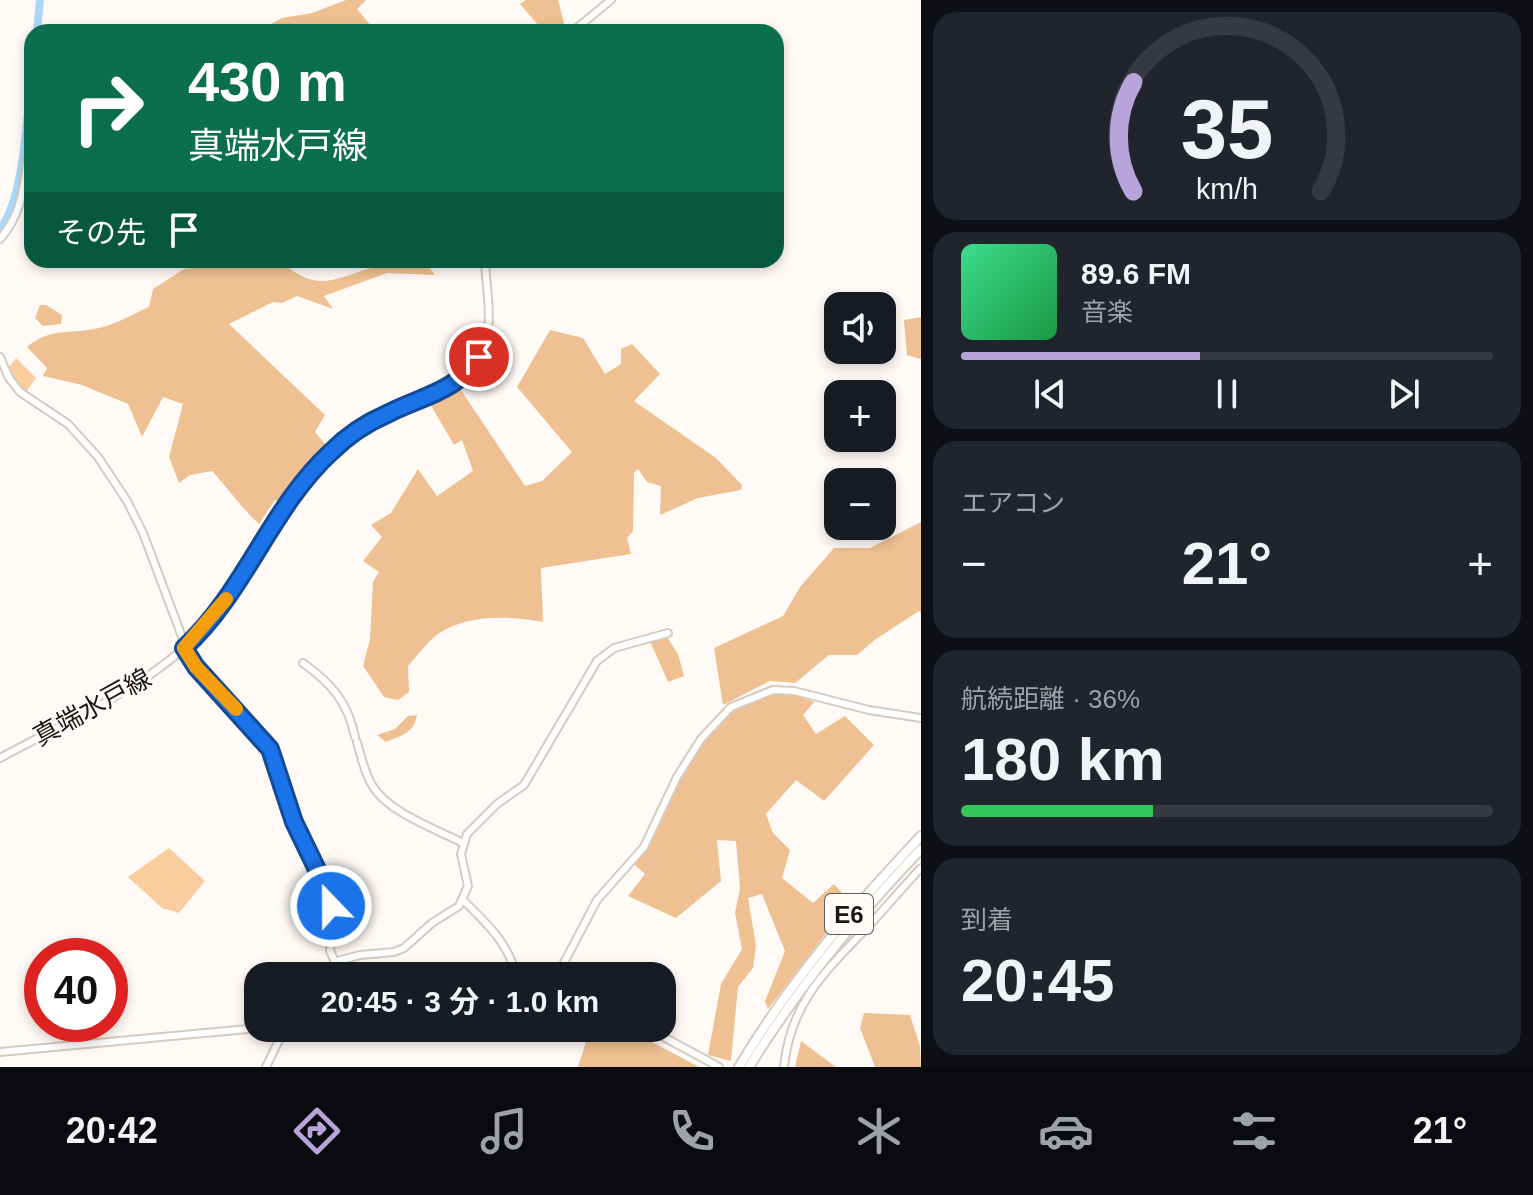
<!DOCTYPE html>
<html lang="ja">
<head>
<meta charset="utf-8">
<style>
  :root { --surface:#171b24; --page:#20242c; --text:#f1f3f6; --muted:#9ea1a6; --line:#363941; --accent:#b8a4db }
  body { margin:0; font-family:Arial,"Noto Sans JP",sans-serif; background:var(--page); color:var(--text); height:100vh; display:flex; flex-direction:column; font-size:30px; white-space:nowrap }
  * { box-sizing:border-box; margin:0 }
  p { font-size:26px; color:var(--muted) }
  .icon { flex:none; width:44px; height:44px; fill:none; stroke:currentColor; stroke-width:2; stroke-linecap:round; stroke-linejoin:round }
  .map { position:relative; flex:1; overflow:hidden }
  .side { display:flex; flex-direction:column; gap:12px; padding:12px; background:#0d0f14; width:612px }
  .side>* { flex:none }
  .banner { position:absolute; left:24px; top:24px; width:760px; height:244px; border-radius:24px; box-shadow:0 4px 12px #0003; background:#0b6e4f; color:#fff; overflow:hidden }
  .fabs { position:absolute; left:824px; top:292px; display:grid; gap:16px }
  .fabs a { display:grid; place-items:center; width:72px; height:72px; border-radius:16px; background:var(--surface); box-shadow:0 4px 12px #0003; font-size:40px }
  .speed { position:absolute; left:24px; top:938px; display:flex; gap:16px; font-size:40px; font-weight:700; text-align:center }
  .speed>* { display:grid; place-content:center; width:104px; height:104px; border-radius:50%; background:var(--surface); box-shadow:0 4px 12px #0003; line-height:1 }
  .speed .limit { border:12px solid #d22; background:#fff; color:#111 }
  .pin { position:absolute; display:grid; place-items:center; width:68px; height:68px; color:#fff; margin:-34px; border:4px solid #fff; border-radius:50%; box-shadow:0 2px 8px #0007 }
  .me { position:absolute; width:88px; margin:-44px; rotate:338deg; stroke-linejoin:round; filter:drop-shadow(0 0 6px #0008) }
  .turn { display:flex; align-items:center; gap:28px; height:168px; padding:0 32px; font-size:36px }
  .turn .icon { width:104px; height:104px; stroke-width:2.5 }
  .turn b { display:block; font-size:56px; line-height:68px }
  .then { display:flex; align-items:center; height:76px; padding:0 32px; background:#0003; gap:16px; font-size:30px }
  .big { font-size:60px; font-weight:700; line-height:1.1 }
  .side .tile { flex:1; display:flex; flex-direction:column; justify-content:center; gap:12px; min-width:0; padding:0 28px; border-radius:24px; background:var(--page) }
  .side .dial { align-items:center; gap:0 }
  .dial svg { height:208px; overflow:visible; fill:none; stroke:var(--line); stroke-width:7; stroke-linecap:round; text-anchor:middle }
  .dial text { fill:var(--text); stroke:none }
  .song { display:flex; align-items:center; gap:24px }
  .cover { width:96px; height:96px; border-radius:12px; background:linear-gradient(135deg,hsl(150 70% 55%),hsl(140 70% 35%)) }
  .played { height:8px; border-radius:4px; background:linear-gradient(90deg,var(--accent) 45%,var(--line) 45%) }
  .keys { display:flex; justify-content:space-around; direction:ltr }
  .heat { display:flex; justify-content:space-between; align-items:center; font-size:44px; direction:ltr }
  .charge { height:12px; border-radius:6px; background:linear-gradient(90deg,#34c759 36%,var(--line) 0) }
  .trip { position:absolute; left:244px; top:962px; width:432px; height:80px; border-radius:24px; background:var(--surface); box-shadow:0 4px 12px #0003; font-weight:700; line-height:80px; text-align:center }
  .menu { display:flex; height:128px; justify-content:space-around; align-items:center; background:#090b0e; color:var(--muted) }
  .menu .icon { width:56px; height:56px }
  .menu .current { color:var(--accent) }
  .menu b { font-size:36px; color:var(--text) }
  main { display:flex; flex:1; min-height:0 }
  .map>svg:first-child { display:block }
  .green { fill:#facd9f }
  .forest { fill:#efc192 }
  .lines { fill:none; stroke-linecap:round; stroke-linejoin:round }
  .river { stroke:#abd8f8; stroke-width:8 }
  .secondary-casing { stroke:#d6cbc0; stroke-width:10 }
  .highway-casing { stroke:#d6cbc0; stroke-width:12 }
  .secondary { stroke:#fff; stroke-width:6 }
  .highway { stroke:#fff; stroke-width:8 }
  .route-casing { stroke:#114b97; stroke-width:20 }
  .route { stroke:#1a73e8; stroke-width:14 }
  .slow { stroke:#f59e0b; stroke-width:14 }
  .labels { text-anchor:middle; dominant-baseline:central; stroke-width:6; stroke-linejoin:round; paint-order:stroke }
  .shield { fill:#fffaf6; stroke:#5f5b57; stroke-width:2 }
  .shield-label { font-size:24px; font-weight:bold; fill:#1b1713 }
  .street-label { font-size:26px; fill:#1b1713; stroke:#fffaf6 }
</style>
</head>
<body>
<main>
<div class="map">
<svg width="921" height="1067" viewBox="0 0 921 1067">
  <rect width="100%" height="100%" fill="#fffaf6"/>
  <g class="green">
    <path d="M16 358 36 378 26 392 14 380 9 367Z"/>
    <path d="M169 848 205 881 179 913 162 908 128 877Z"/>
  </g>
  <g class="forest">
    <path d="M346 0H366L357 9 376 32H257L282 18 312 13Z"/>
    <path d="M526 0H558L564 23 557 32H544L520 4Z"/>
    <path d="M277 260C291 269 305 282 323 281 354 280 415 239 435 275L387 273 324 296 333 309 297 296 282 303 273 302 229 324 325 415 315 432 327 446 303 471 282 505 275 500 259 524C241 508 228 488 212 471L190 475 179 483 169 457 183 404 163 397 142 437 128 404 82 385 43 376 47 368 27 347C49 328 68 334 94 329 113 326 131 315 149 307L153 289 184 269Z"/>
    <path d="M40 305H46L62 315 61 324 43 326 35 318Z"/>
    <path d="M921 317V359L907 355 904 320Z"/>
    <path d="M550 330 583 338 605 374 621 364V349L632 344 660 374 634 401 716 458 742 485 741 490 698 498 660 515 661 486 647 482 638 469 634 473 633 531 627 538 631 554 541 568 543 622C509 616 468 614 438 634 427 642 417 656 408 666L409 692 398 700 384 697 363 666 370 639 373 582 379 572 363 561 382 537 371 525 391 513 418 469 437 496 473 471 462 440 454 445 429 402 459 387 525 486 542 481 572 452 517 387Z"/>
    <path d="M921 522V613L919 611 876 639 857 655H829L795 683 770 681 723 705 714 648 783 616 800 587 834 548H870Z"/>
    <path d="M667 637 678 654 684 676 668 682 650 641Z"/>
    <path d="M774 693 795 695 814 702 803 715 816 734 845 716 874 745 824 801 796 780 766 814 773 833 790 850 782 878 813 903 834 884 850 902 768 1009 765 1001 785 951 762 894 748 898 756 945 753 968 738 987 731 1061 708 1055 721 984 742 949 735 913 740 888 736 841 717 840 721 881 676 918 628 896 645 874 635 865C668 816 683 744 733 709 745 701 761 697 774 693Z"/>
    <path d="M417 715C414 733 401 736 386 742L377 735 395 729 408 716Z"/>
    <path d="M864 1013 910 1015 920 1046 921 1067H875L860 1028Z"/>
    <path d="M620 1028H626L699 1067H578L586 1042Z"/>
    <path d="M801 1041 836 1067H795Z"/>
  </g>
  <g class="lines">
    <g class="river">
      <path d="M37 32 40 0"/>
      <path d="M0 229C25 198 27 112 32 70"/>
    </g>
    <g class="secondary-casing">
      <g id="secondary">
        <path d="M572 32 611 0"/>
        <path d="M0 239C22 214 24 187 28 155"/>
        <path d="M0 357 9 378 20 392 68 424 98 457 127 501 143 533 190 658 270 749 300 838 328 894 332 921 330 951 342 976"/>
        <path d="M303 663C331 683 348 702 355 737"/>
        <path d="M357 742C361 756 364 772 372 785 387 812 436 829 463 843"/>
        <path d="M0 758C70 720 161 682 211 620 255 566 282 495 335 448 350 435 366 423 385 414 417 399 456 392 477 360 497 328 486 295 485 260"/>
        <path d="M463 900C486 923 509 943 516 976"/>
        <path d="M334 962 360 955 394 952 404 948 432 923 459 906 468 886 461 854 467 834 497 804 524 785 597 661 614 648 668 633"/>
        <path d="M557 976 597 900 644 847 677 777 701 739 731 707 773 690 794 691 869 710 921 718"/>
        <path d="M647 1028 719 1067"/>
        <path d="M0 1052 258 1028"/>
        <path d="M266 1067 285 1028"/>
        <path d="M784 1067C790 1006 822 974 863 932 883 911 901 889 921 868"/>
      </g>
    </g>
    <g class="highway-casing">
      <g id="highway">
        <path d="M739 1067C790 982 853 908 921 836"/>
        <path d="M749 1067C798 987 857 916 921 849"/>
      </g>
    </g>
    <use href="#secondary" class="secondary"/>
    <use href="#highway" class="highway"/>
  </g>
  <g class="lines">
    <g class="route-casing">
      <path id="route" d="M331 906 324 884 294 822 270 749 196 667 184 648C245 592 271 507 331 452 347 436 366 423 387 414 420 397 458 391 479 357"/>
    </g>
    <use href="#route" class="route"/>
    <path class="slow" d="M226 599 184 648 196 667 236 709"/>
  </g>
  <g class="labels">
    <rect class="shield" x="825" y="894" width="48" height="40" rx="6"/>
    <g class="shield-label">
      <text x="849" y="914">E6</text>
    </g>
    <g class="street-label">
      <text transform="translate(92 707) rotate(-29)">真端水戸線</text>
    </g>
  </g>
</svg>
<div class="fabs">
<a><svg class="icon" aria-label="sound" viewBox="0 0 24 24"><path d="M4 9h4l5-4v14l-5-4H4zM17 9q2 3 0 6"/></svg></a>
<a>+</a>
<a>−</a>
</div>
<div class="speed"><div class="limit">40</div></div>
<div class="pin" style="left:479px;top:357px;background:#d93025"><svg class="icon" aria-label="arrive" viewBox="0 0 24 24"><path d="M6 21V4h12l-3 4 3 4H6"/></svg></div>
<svg class="me" style="left:331px;top:906px" viewBox="-20 -20 40 40"><circle r="17" fill="#1a73e8" stroke="#fff" stroke-width="3"/><path d="M0-11L8 9 0 5-8 9z" fill="#fff"/></svg>
<div class="trip">20:45 · 3 分 · 1.0 km</div>
<div class="banner">
<div class="turn"><svg class="icon" aria-label="right" viewBox="0 0 24 24"><path d="M7 20v-9h11M14 6l5 5-5 5"/></svg><div><b>430 m</b>真端水戸線</div></div>
<div class="then">その先<svg class="icon" aria-label="arrive" viewBox="0 0 24 24"><path d="M6 21V4h12l-3 4 3 4H6"/></svg></div>
</div>
</div>
<section class="side">
<div class="tile dial"><svg viewBox="0 0 100 80">
<path d="M14 69A42 42 0 1 1 86 69"/>
<path d="M14 69A42 42 0 0 1 14 27" stroke="#b8a4db"/>
<text x="50" y="56" font-size="32" font-weight="700">35</text>
<text x="50" y="72" font-size="11">km/h</text>
</svg></div>
<div class="tile">
<div class="song"><i class="cover"></i><div><b>89.6 FM</b><p>音楽</p></div></div>
<div class="played"></div>
<div class="keys"><svg class="icon" aria-label="previous" viewBox="0 0 24 24"><path d="M18 5L8 12l10 7zM5 5v14"/></svg><svg class="icon" aria-label="pause" viewBox="0 0 24 24"><path d="M8 5v14M16 5v14"/></svg><svg class="icon" aria-label="next" viewBox="0 0 24 24"><path d="M6 5l10 7-10 7zM19 5v14"/></svg></div>
</div>
<div class="tile"><p>エアコン</p>
<div class="heat"><a>−</a><b class="big">21°</b><a>+</a></div>
</div>
<div class="tile"><p>航続距離 · 36%</p><b class="big">180 km</b><div class="charge"></div></div>
<div class="tile"><p>到着</p><b class="big">20:45</b></div>
</section>
</main>
<nav class="menu">
<b>20:42</b>
<svg class="icon current" aria-label="directions" viewBox="0 0 24 24"><path d="M12 3l9 9-9 9-9-9zM9 14v-3h6M13 9l2 2-2 2"/></svg>
<svg class="icon" aria-label="music" viewBox="0 0 24 24"><path d="M9 18V5l10-2v13"/><circle cx="6" cy="18" r="3"/><circle cx="16" cy="16" r="3"/></svg>
<svg class="icon" aria-label="phone" viewBox="0 0 24 24"><path d="M5 4h4l2 5-3 2q2 4 5 5l2-3 5 2v4C11 20 4 13 5 4z"/></svg>
<svg class="icon" aria-label="climate" viewBox="0 0 24 24"><path d="M12 3v18M4 7l16 10M4 17L20 7"/></svg>
<svg class="icon" aria-label="car" viewBox="0 0 24 24"><path d="M5 17H2v-5l4-1 3-4h7l3 4 3 1v5h-3M9 17h6M6 11h13"/><circle cx="7" cy="17" r="2"/><circle cx="17" cy="17" r="2"/></svg>
<svg class="icon" aria-label="filters" viewBox="0 0 24 24"><path d="M4 7h16M4 17h16"/><circle cx="9" cy="7" r="2"/><circle cx="15" cy="17" r="2"/></svg>
<b>21°</b>
</nav>
</body>
</html>
